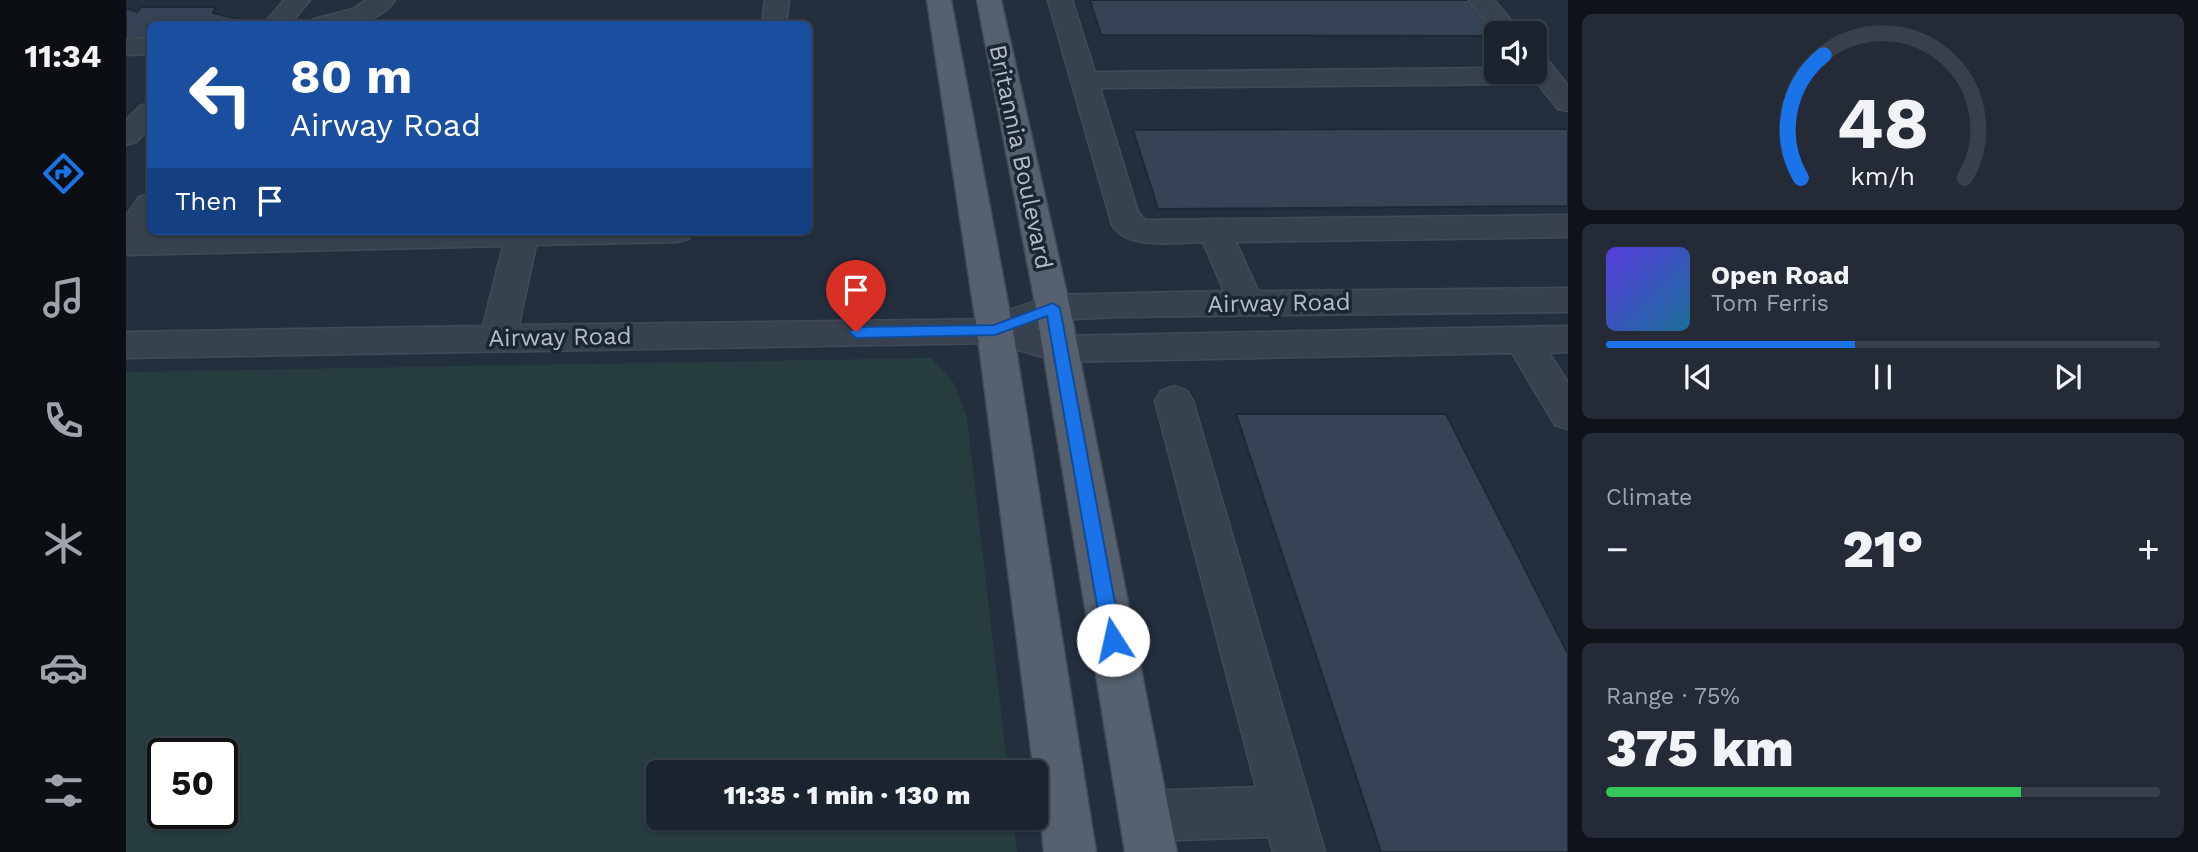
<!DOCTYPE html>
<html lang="en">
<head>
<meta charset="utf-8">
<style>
  :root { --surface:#1b232e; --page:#242b36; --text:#f1f3f6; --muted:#a0a4aa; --line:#39404a; --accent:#1a73e8 }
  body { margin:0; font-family:"Work Sans",sans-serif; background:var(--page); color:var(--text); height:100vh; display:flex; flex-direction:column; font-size:26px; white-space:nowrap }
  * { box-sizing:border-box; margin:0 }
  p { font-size:23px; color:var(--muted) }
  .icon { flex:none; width:38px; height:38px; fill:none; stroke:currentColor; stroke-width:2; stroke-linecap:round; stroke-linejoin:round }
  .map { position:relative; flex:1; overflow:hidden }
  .sheet { display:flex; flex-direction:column; gap:14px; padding:14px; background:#0f1319; width:630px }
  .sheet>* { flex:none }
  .top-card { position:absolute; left:21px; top:21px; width:665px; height:214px; border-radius:10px; box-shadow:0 2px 5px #0004,0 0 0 2px var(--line); background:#1a4fa0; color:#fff; overflow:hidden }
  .fabs { position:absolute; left:1358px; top:21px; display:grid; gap:14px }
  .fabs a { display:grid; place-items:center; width:63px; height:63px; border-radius:10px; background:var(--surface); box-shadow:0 2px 5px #0004,0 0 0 2px var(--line); font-size:35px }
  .speed { position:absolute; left:21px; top:738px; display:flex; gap:14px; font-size:35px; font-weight:700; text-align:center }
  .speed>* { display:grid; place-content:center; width:91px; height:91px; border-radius:50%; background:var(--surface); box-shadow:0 2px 5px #0004,0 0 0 2px var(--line); line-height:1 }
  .speed .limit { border:4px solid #111; border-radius:10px; background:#fff; color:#111 }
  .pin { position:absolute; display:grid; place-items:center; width:60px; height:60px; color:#fff; margin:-72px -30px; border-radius:50% 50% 50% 0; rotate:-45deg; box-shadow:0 0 7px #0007 }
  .pin .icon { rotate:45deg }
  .me { position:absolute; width:77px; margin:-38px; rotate:350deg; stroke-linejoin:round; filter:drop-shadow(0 0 5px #0008) }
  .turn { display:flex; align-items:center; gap:24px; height:147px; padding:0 28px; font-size:32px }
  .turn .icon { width:91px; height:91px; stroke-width:2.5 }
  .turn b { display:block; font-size:49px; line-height:60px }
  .then { display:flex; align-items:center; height:66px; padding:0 28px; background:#0003; gap:14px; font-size:26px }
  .big { font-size:52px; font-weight:800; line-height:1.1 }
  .sheet .card { flex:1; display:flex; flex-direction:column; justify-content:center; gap:10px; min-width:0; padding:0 24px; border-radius:10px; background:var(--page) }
  .sheet .dial { align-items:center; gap:0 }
  .dial svg { height:182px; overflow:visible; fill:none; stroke:var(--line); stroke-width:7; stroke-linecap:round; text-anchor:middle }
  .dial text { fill:var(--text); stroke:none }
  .song { display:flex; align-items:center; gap:21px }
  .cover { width:84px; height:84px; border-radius:10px; background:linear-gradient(135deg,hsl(250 70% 55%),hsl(200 70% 35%)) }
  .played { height:7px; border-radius:4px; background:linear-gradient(90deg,var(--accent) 45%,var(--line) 45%) }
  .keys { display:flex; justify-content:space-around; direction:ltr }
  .heat { display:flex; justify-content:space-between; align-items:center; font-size:38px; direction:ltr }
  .charge { height:10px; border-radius:5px; background:linear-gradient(90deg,#34c759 75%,var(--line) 0) }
  .trip { position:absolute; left:520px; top:760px; width:402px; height:70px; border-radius:10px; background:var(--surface); box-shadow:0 2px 5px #0004,0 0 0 2px var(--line); font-weight:800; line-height:70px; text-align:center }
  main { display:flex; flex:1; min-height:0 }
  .tabs { display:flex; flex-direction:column; width:126px; justify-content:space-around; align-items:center; background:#0b0e12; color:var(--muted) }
  .tabs .icon { width:49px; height:49px }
  .tabs .current { color:var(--accent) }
  .tabs b { font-size:32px; color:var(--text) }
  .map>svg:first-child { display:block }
  .green { fill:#263c3f; fill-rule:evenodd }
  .building { fill:#364354; stroke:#1f2835; stroke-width:2 }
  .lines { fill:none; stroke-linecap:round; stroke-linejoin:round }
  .minor-casing { stroke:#414a57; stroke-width:3 }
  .major-casing { stroke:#414a57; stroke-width:3 }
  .minor { fill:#38414e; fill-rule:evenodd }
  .major { fill:#56606e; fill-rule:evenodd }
  .route { fill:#1a73e8; stroke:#114b97; stroke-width:2 }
  .labels { text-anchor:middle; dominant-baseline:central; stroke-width:7; stroke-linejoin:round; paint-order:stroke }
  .street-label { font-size:24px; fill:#b4bcc9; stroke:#1d2633 }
</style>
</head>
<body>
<main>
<nav class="tabs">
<b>11:34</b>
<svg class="icon current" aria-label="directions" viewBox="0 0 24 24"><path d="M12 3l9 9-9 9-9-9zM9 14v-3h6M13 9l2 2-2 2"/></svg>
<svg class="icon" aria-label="music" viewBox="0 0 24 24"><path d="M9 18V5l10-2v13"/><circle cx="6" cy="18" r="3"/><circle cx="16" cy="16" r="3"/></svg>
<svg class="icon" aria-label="phone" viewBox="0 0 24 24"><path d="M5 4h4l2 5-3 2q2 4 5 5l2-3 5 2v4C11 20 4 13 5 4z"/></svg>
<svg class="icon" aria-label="climate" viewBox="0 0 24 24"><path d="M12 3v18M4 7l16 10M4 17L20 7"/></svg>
<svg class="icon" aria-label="car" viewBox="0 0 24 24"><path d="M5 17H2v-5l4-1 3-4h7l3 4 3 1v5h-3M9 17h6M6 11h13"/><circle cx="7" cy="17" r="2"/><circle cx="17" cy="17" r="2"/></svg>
<svg class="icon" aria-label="filters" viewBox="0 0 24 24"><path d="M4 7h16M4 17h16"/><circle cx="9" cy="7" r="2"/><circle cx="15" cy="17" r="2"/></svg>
</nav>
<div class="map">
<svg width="1442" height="852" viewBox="0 0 1442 852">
  <rect width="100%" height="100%" fill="#242f3e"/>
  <path class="green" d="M805 358 828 383 841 418 882 772H532V817H887L891 852H0V372ZM37 754H96V814H37Z"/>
  <g class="building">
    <path d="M964 0H1343L1370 36 975 35Z"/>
    <path d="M15 7H90L87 13 112 19 105 24H24V38H0V8L11 12Z"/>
    <path d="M1296 129H1442V206L1032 209 1007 130Z"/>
    <path d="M1110 414H1320L1442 654V852H1255Z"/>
  </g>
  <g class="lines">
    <g class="minor-casing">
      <g id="minor">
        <path d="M158 0H184L164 24H138Z"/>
        <path d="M240 0H269C251 27 213 27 184 24L188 19 227 9Z"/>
        <path d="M639 0H663L660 24H636Z"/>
        <path d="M922 0H946L969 72 1370 68V72H1409V55L1419 57 1442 85V111L1432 109 1412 84 974 88 1012 212 1019 220 1442 215V237L1110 242 1132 291 1442 288V312L992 317 929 320 908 328 934 336 1442 326V352L1423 353 1442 382V429L1429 425 1386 353 934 362 869 343 0 358V332L357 326 377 246 0 255V216L13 197 24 194V228L22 232 567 231 562 239 551 242 410 245 393 325 876 319 881 311 927 295 1098 291 1077 242C1050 242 1002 251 986 225Z"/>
        <path d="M1343 0H1368L1396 33 1370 34Z"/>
        <path d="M24 38V54L0 55V39Z"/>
        <path d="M24 103V128L10 142 0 145V120L14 106Z"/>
        <path d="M1048 386 1061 391 1067 401 1199 852H1147L1143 837 1018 841 1000 834 993 816 1000 798 1018 791 1130 787 1029 401 1035 391Z"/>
      </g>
    </g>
    <g class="major-casing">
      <g id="major">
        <path d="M801 0H825L887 330 970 852H918L910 772H908L851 330Z"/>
        <path d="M851 0H875L944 308 1051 852H999L910 308Z"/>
      </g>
    </g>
    <use href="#minor" class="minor"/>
    <use href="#major" class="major"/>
  </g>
  <path class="route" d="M927 303 934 308 996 640 993 646 987 649 980 646 977 640 921 316 869 335 730 338 723 332 730 327 868 325Z"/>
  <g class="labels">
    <g class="street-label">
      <text transform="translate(895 157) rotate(78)">Britannia Boulevard</text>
      <text transform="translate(1153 303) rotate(-1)">Airway Road</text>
      <text transform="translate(434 337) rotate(-1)">Airway Road</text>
    </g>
  </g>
</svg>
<div class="fabs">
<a><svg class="icon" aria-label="sound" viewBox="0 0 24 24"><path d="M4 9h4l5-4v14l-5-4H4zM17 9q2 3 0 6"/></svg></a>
</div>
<div class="speed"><div class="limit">50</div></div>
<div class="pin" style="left:730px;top:332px;background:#d93025"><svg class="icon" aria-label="arrive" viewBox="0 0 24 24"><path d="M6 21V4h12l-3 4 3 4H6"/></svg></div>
<svg class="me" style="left:987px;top:640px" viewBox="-20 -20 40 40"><circle r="19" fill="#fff"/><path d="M0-13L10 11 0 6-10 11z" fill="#1a73e8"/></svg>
<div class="trip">11:35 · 1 min · 130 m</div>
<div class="top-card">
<div class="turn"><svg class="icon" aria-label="left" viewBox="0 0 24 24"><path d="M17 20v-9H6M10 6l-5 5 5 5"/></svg><div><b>80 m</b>Airway Road</div></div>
<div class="then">Then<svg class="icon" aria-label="arrive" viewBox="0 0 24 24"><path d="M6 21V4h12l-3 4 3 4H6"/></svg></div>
</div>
</div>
<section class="sheet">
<div class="card dial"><svg viewBox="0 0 100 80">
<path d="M14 69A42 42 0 1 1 86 69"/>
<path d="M14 69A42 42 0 0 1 24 15" stroke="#1a73e8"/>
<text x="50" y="56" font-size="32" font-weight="700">48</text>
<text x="50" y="72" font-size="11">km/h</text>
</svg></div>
<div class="card">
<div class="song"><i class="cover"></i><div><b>Open Road</b><p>Tom Ferris</p></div></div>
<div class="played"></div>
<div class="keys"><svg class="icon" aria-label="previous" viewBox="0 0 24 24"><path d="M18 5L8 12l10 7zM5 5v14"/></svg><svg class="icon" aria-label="pause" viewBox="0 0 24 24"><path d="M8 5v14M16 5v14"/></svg><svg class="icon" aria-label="next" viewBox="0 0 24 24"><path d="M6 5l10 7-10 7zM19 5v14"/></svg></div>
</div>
<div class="card"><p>Climate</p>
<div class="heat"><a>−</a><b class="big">21°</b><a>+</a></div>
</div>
<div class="card"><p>Range · 75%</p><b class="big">375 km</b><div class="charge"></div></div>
</section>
</main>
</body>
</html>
